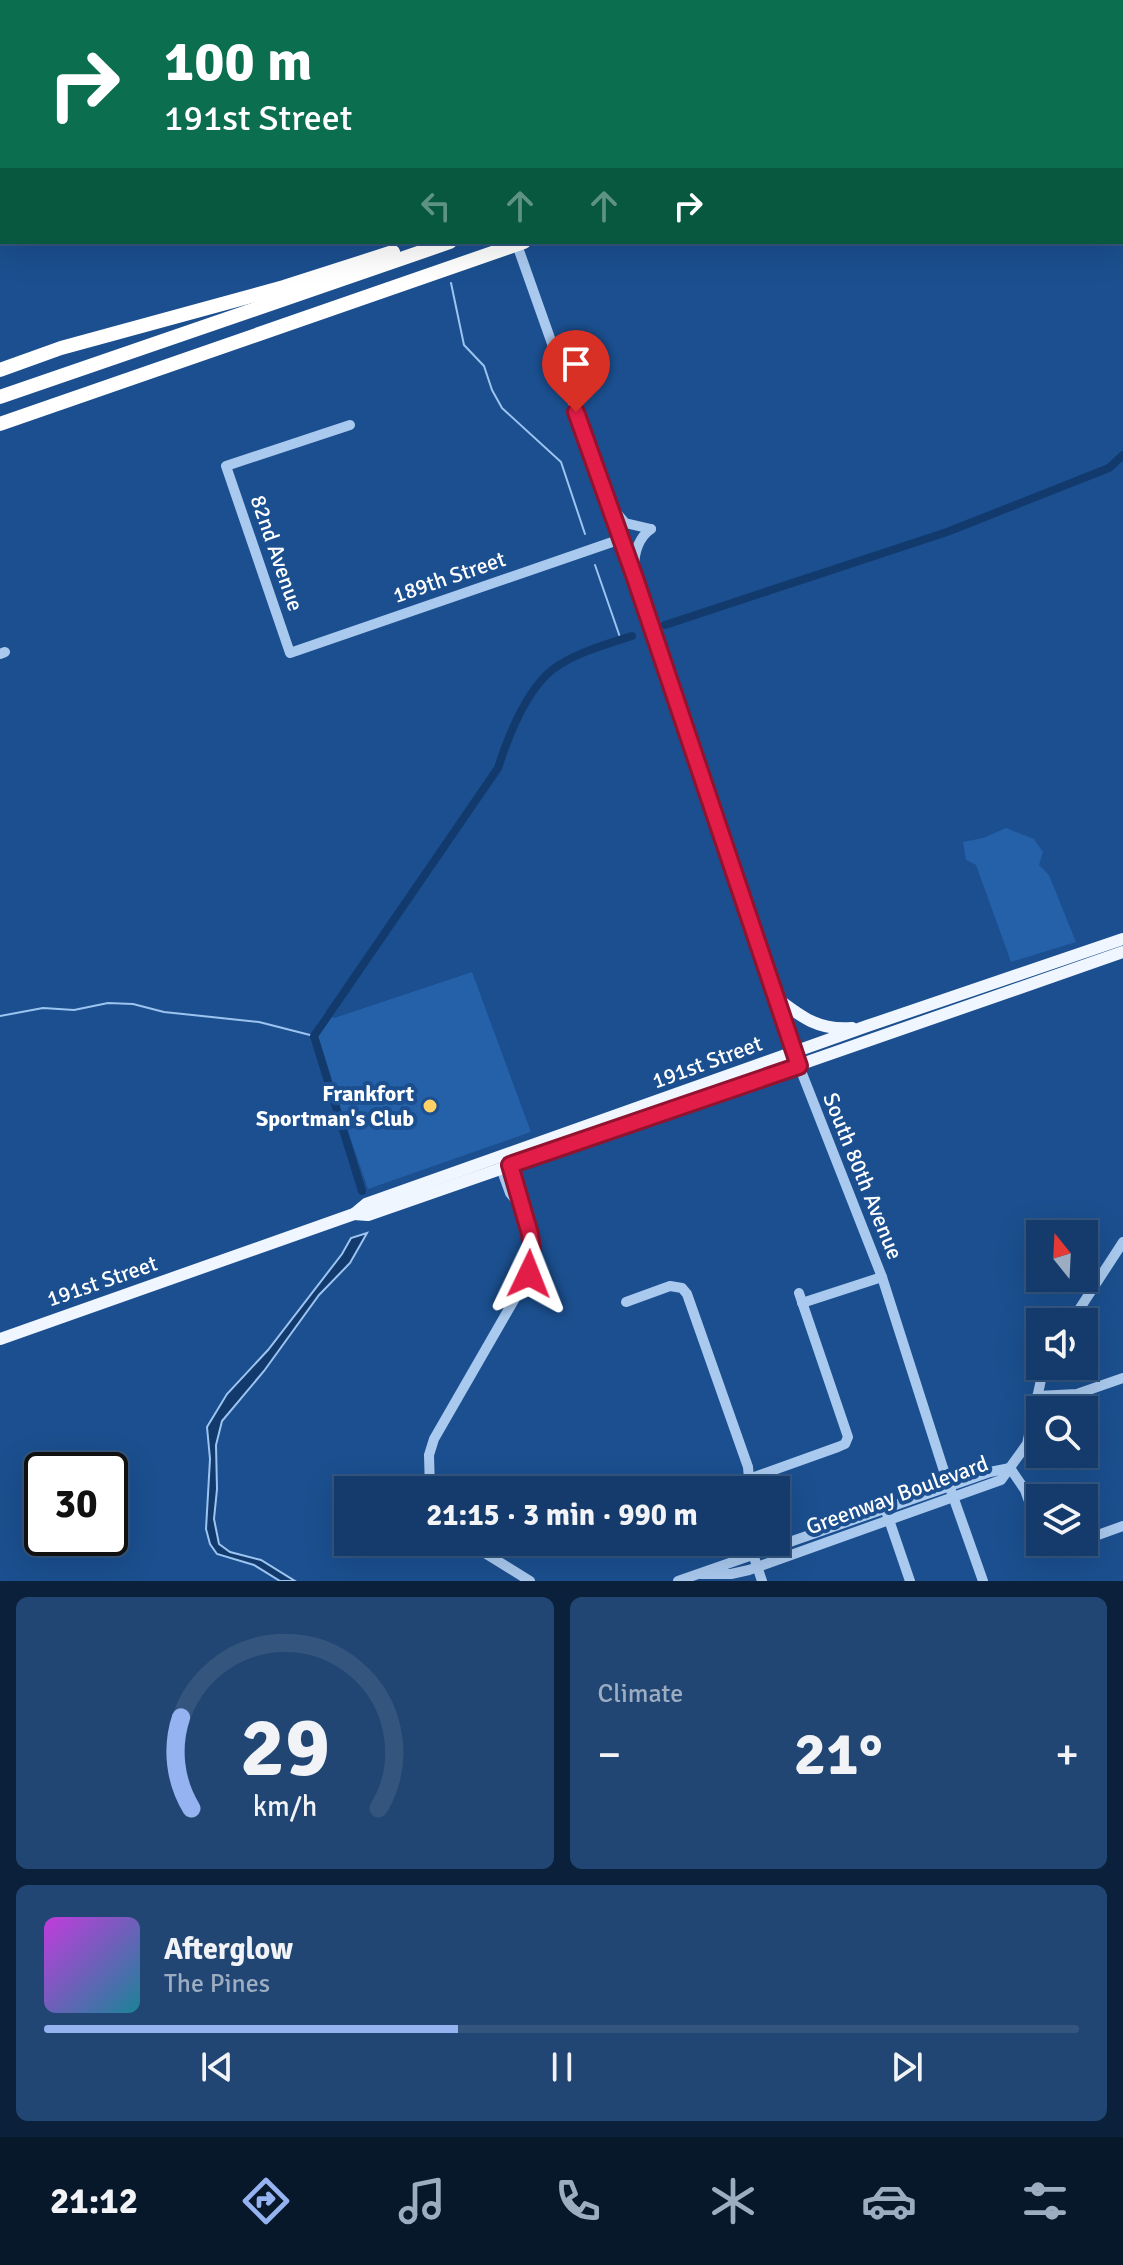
<!DOCTYPE html>
<html lang="en">
<head>
<meta charset="utf-8">
<style>
  :root { --surface:#143b6b; --page:#214673; --text:#f1f3f6; --muted:#9dadc1; --line:#33557e; --accent:#95b2f1 }
  body { margin:0; font-family:Signika,sans-serif; background:var(--page); color:var(--text); height:100vh; display:flex; flex-direction:column; font-size:30px; white-space:nowrap }
  * { box-sizing:border-box; margin:0 }
  p { font-size:26px; color:var(--muted) }
  .icon { flex:none; width:44px; height:44px; fill:none; stroke:currentColor; stroke-width:2; stroke-linecap:round; stroke-linejoin:round }
  .map { position:relative; height:1581px; overflow:hidden }
  .details { display:flex; flex-direction:column; gap:16px; padding:16px; background:#0b203b; flex:1 }
  .details>* { flex:none }
  .guide { position:absolute; left:0px; top:0px; width:1124px; height:244px; box-shadow:0 8px 32px #0002,0 0 0 2px var(--line); background:#0b6e4f; color:#fff; overflow:hidden }
  .needle { width:52px; rotate:342deg }
  .tools { position:absolute; left:1026px; top:1220px; display:grid; gap:16px }
  .tools a { display:grid; place-items:center; width:72px; height:72px; border-radius:0px; background:var(--surface); box-shadow:0 8px 32px #0002,0 0 0 2px var(--line); font-size:40px }
  .speed { position:absolute; left:24px; top:1452px; display:flex; gap:16px; font-size:40px; font-weight:700; text-align:center }
  .speed>* { display:grid; place-content:center; width:104px; height:104px; border-radius:50%; background:var(--surface); box-shadow:0 8px 32px #0002,0 0 0 2px var(--line); line-height:1 }
  .speed .limit { border:4px solid #111; border-radius:12px; background:#fff; color:#111 }
  .pin { position:absolute; display:grid; place-items:center; width:68px; height:68px; color:#fff; margin:-82px -34px; border-radius:50% 50% 50% 0; rotate:-45deg; box-shadow:0 0 8px #0007 }
  .pin .icon { rotate:45deg }
  .me { position:absolute; width:88px; margin:-44px; rotate:2deg; stroke-linejoin:round; filter:drop-shadow(0 0 6px #0008) }
  .turn { display:flex; align-items:center; gap:28px; height:168px; padding:0 32px; font-size:36px }
  .turn .icon { width:104px; height:104px; stroke-width:2.5 }
  .turn b { display:block; font-size:56px; line-height:68px }
  .lanes { display:flex; align-items:center; height:76px; padding:0 32px; background:#0003; justify-content:center; gap:40px; direction:ltr }
  .lanes .off { opacity:.35 }
  .big { font-size:60px; font-weight:700; line-height:1.1 }
  .details .widget { flex:1; display:flex; flex-direction:column; justify-content:center; gap:12px; min-width:0; padding:0 28px; border-radius:12px; background:var(--page) }
  .details .dial { align-items:center; gap:0 }
  .dial svg { height:208px; overflow:visible; fill:none; stroke:var(--line); stroke-width:7; stroke-linecap:round; text-anchor:middle }
  .dial text { fill:var(--text); stroke:none }
  .song { display:flex; align-items:center; gap:24px }
  .cover { width:96px; height:96px; border-radius:12px; background:linear-gradient(135deg,hsl(290 70% 55%),hsl(190 70% 35%)) }
  .played { height:8px; border-radius:4px; background:linear-gradient(90deg,var(--accent) 40%,var(--line) 40%) }
  .keys { display:flex; justify-content:space-around; direction:ltr }
  .heat { display:flex; justify-content:space-between; align-items:center; font-size:44px; direction:ltr }
  .details .tiles { flex:1; display:grid; gap:16px; grid-template-columns:1fr 1fr }
  .widget:last-child { grid-column:span 2 }
  .trip { position:absolute; left:334px; top:1476px; width:456px; height:80px; border-radius:0px; background:var(--surface); box-shadow:0 8px 32px #0002,0 0 0 2px var(--line); font-weight:700; line-height:80px; text-align:center }
  .tabs { display:flex; height:128px; justify-content:space-around; align-items:center; background:#08182b; color:var(--muted) }
  .tabs .icon { width:56px; height:56px }
  .tabs .active { color:var(--accent) }
  .tabs b { font-size:36px; color:var(--text) }
  .map>svg:first-child { display:block }
  .green { fill:#2461a8 }
  .water { fill:#123a6d; stroke:#9cc4f0; stroke-width:2 }
  .lines { fill:none; stroke-linecap:round; stroke-linejoin:round }
  .stream { stroke:#9cc4f0; stroke-width:2 }
  .canal { stroke:#123a6d; stroke-width:8 }
  .minor { stroke:#a9c9ee; stroke-width:10 }
  .major { stroke:#f0f6ff; stroke-width:12 }
  .highway { stroke:#fff; stroke-width:14 }
  .route-casing { stroke:#92132f; stroke-width:20 }
  .route { stroke:#e11d48; stroke-width:14 }
  .poi-dot { fill:#ffd166; stroke:#1b4f8f; stroke-width:3 }
  .labels { text-anchor:middle; dominant-baseline:central; stroke-width:8; stroke-linejoin:round; paint-order:stroke }
  .street-label { font-size:22px; fill:#fff; stroke:#1b4f8f }
  .poi-label { font-size:22px; font-weight:bold; fill:#fff; stroke:#1b4f8f; text-anchor:end }
</style>
</head>
<body>
<div class="map">
<svg width="1123" height="1581" viewBox="0 0 1123 1581">
  <rect width="100%" height="100%" fill="#1b4f8f"/>
  <g class="green">
    <path d="M1006 828 1034 839 1043 852 1039 865 1049 875 1076 942 1011 962 976 865 966 860 963 842 983 838Z"/>
    <path d="M472 972 531 1132 368 1189 317 1041V1024L325 1012 334 1018Z"/>
  </g>
  <path class="water" d="M367 1233 350 1263 319 1295 264 1371 222 1421 216 1445 217 1489 214 1519 219 1544 230 1552 261 1560 295 1581H280L254 1565 217 1554 210 1544 206 1529 210 1459 207 1427 227 1394 268 1350 342 1254 351 1238Z"/>
  <g class="lines">
    <g class="stream">
      <path d="M493 2V0"/>
      <path d="M451 283 464 345 484 366 492 390 502 408 561 462 585 534"/>
      <path d="M595 565 621 640"/>
      <path d="M0 1016 43 1008 74 1010 108 1003 133 1004 164 1012 259 1022 314 1036"/>
    </g>
    <g class="canal">
      <path d="M665 625 947 532 1109 468 1123 455"/>
      <path d="M362 1191 314 1036 498 768C508 737 526 691 552 670 572 654 607 644 632 636"/>
    </g>
    <g class="minor">
      <path d="M62 0V2"/>
      <path d="M427 0 428 2"/>
      <path d="M754 0 755 2"/>
      <path d="M273 2 277 0"/>
      <path d="M1040 2 1045 0"/>
      <path d="M516 242 635 578 794 1053 882 1277 943 1468 983 1581"/>
      <path d="M350 425 226 466 290 653 621 539"/>
      <path d="M615 511 625 523 651 529"/>
      <path d="M634 569C634 553 638 538 651 529"/>
      <path d="M0 654 5 652"/>
      <path d="M501 1168 510 1193 519 1204 520 1190 510 1165"/>
      <path d="M626 1302 670 1286 682 1288 687 1294 748 1467 750 1490"/>
      <path d="M802 1303 882 1277"/>
      <path d="M1071 1322 1123 1242"/>
      <path d="M1037 1396 1077 1394 1123 1378"/>
      <path d="M1010 1468 1025 1490 1040 1532"/>
      <path d="M430 1490 429 1455 434 1439 529 1274C535 1248 528 1228 519 1204"/>
      <path d="M718 1490 838 1447 845 1444 848 1437 799 1293"/>
      <path d="M887 1514 910 1581"/>
      <path d="M1084 1540 1123 1526"/>
      <path d="M467 1542 530 1581"/>
      <path d="M749 1542 762 1581"/>
      <path d="M701 1574H731L749 1570 1001 1480 1027 1444 1044 1366"/>
      <path d="M678 1581 990 1472 1010 1468"/>
    </g>
    <g class="major">
      <path d="M774 996C800 1016 818 1031 852 1028"/>
      <path d="M354 1214 368 1215 1123 952"/>
      <path d="M0 1339 354 1214 366 1204 867 1026 1123 939"/>
    </g>
    <g class="highway">
      <path d="M1122 6H1123"/>
      <path d="M1122 35H1123"/>
      <path d="M0 370 61 348 284 287 393 252"/>
      <path d="M0 397 450 242"/>
      <path d="M0 424 524 242"/>
    </g>
  </g>
  <g class="lines">
    <g class="route-casing">
      <path id="route" d="M529 1274 532 1249 530 1234 510 1165 799 1066 635 578 576 412"/>
    </g>
    <use href="#route" class="route"/>
  </g>
  <circle class="poi-dot" cx="430" cy="1106" r="8"/>
  <g class="labels">
    <g class="street-label">
      <text transform="translate(277 553) rotate(71)">82nd Avenue</text>
      <text transform="translate(449 577) rotate(-19)">189th Street</text>
      <text transform="translate(707 1062) rotate(-20)">191st Street</text>
      <text transform="translate(863 1176) rotate(68)">South 80th Avenue</text>
      <text transform="translate(102 1281) rotate(-19)">191st Street</text>
      <text transform="translate(897 1495) rotate(-20)">Greenway Boulevard</text>
    </g>
    <g class="poi-label">
      <text x="414" y="1093">Frankfort<tspan x="414" dy="25">Sportman's Club</tspan></text>
    </g>
  </g>
</svg>
<div class="tools">
<a><svg class="needle" viewBox="-14 -14 28 28"><path d="M0-13l5 13h-10z" fill="#e53935"/><path d="M0 13l5-13h-10z" fill="#9dadc1"/></svg></a>
<a><svg class="icon" aria-label="sound" viewBox="0 0 24 24"><path d="M4 9h4l5-4v14l-5-4H4zM17 9q2 3 0 6"/></svg></a>
<a><svg class="icon" aria-label="search" viewBox="0 0 24 24"><circle cx="10" cy="10" r="6"/><path d="M15 15l6 6"/></svg></a>
<a><svg class="icon" aria-label="layers" viewBox="0 0 24 24"><path d="M12 4l9 5-9 5-9-5zM3 14l9 5 9-5"/></svg></a>
</div>
<div class="speed"><div class="limit">30</div></div>
<div class="pin" style="left:576px;top:412px;background:#d93025"><svg class="icon" aria-label="arrive" viewBox="0 0 24 24"><path d="M6 21V4h12l-3 4 3 4H6"/></svg></div>
<svg class="me" style="left:529px;top:1274px" viewBox="-20 -20 40 40"><path d="M0-17L14 15 0 8-14 15z" fill="#e11d48" stroke="#fff" stroke-width="4"/></svg>
<div class="trip">21:15 · 3 min · 990 m</div>
<div class="guide">
<div class="turn"><svg class="icon" aria-label="right" viewBox="0 0 24 24"><path d="M7 20v-9h11M14 6l5 5-5 5"/></svg><div><b>100 m</b>191st Street</div></div>
<div class="lanes"><svg class="icon off" aria-label="left" viewBox="0 0 24 24"><path d="M17 20v-9H6M10 6l-5 5 5 5"/></svg><svg class="icon off" aria-label="ahead" viewBox="0 0 24 24"><path d="M12 20V5M6 11l6-6 6 6"/></svg><svg class="icon off" aria-label="ahead" viewBox="0 0 24 24"><path d="M12 20V5M6 11l6-6 6 6"/></svg><svg class="icon" aria-label="right" viewBox="0 0 24 24"><path d="M7 20v-9h11M14 6l5 5-5 5"/></svg></div>
</div>
</div>
<section class="details">
<div class="tiles">
<div class="widget dial"><svg viewBox="0 0 100 80">
<path d="M14 69A42 42 0 1 1 86 69"/>
<path d="M14 69A42 42 0 0 1 10 34" stroke="#95b2f1"/>
<text x="50" y="56" font-size="32" font-weight="700">29</text>
<text x="50" y="72" font-size="11">km/h</text>
</svg></div>
<div class="widget"><p>Climate</p>
<div class="heat"><a>−</a><b class="big">21°</b><a>+</a></div>
</div>
<div class="widget">
<div class="song"><i class="cover"></i><div><b>Afterglow</b><p>The Pines</p></div></div>
<div class="played"></div>
<div class="keys"><svg class="icon" aria-label="previous" viewBox="0 0 24 24"><path d="M18 5L8 12l10 7zM5 5v14"/></svg><svg class="icon" aria-label="pause" viewBox="0 0 24 24"><path d="M8 5v14M16 5v14"/></svg><svg class="icon" aria-label="next" viewBox="0 0 24 24"><path d="M6 5l10 7-10 7zM19 5v14"/></svg></div>
</div>
</div>
</section>
<nav class="tabs">
<b>21:12</b>
<svg class="icon active" aria-label="directions" viewBox="0 0 24 24"><path d="M12 3l9 9-9 9-9-9zM9 14v-3h6M13 9l2 2-2 2"/></svg>
<svg class="icon" aria-label="music" viewBox="0 0 24 24"><path d="M9 18V5l10-2v13"/><circle cx="6" cy="18" r="3"/><circle cx="16" cy="16" r="3"/></svg>
<svg class="icon" aria-label="phone" viewBox="0 0 24 24"><path d="M5 4h4l2 5-3 2q2 4 5 5l2-3 5 2v4C11 20 4 13 5 4z"/></svg>
<svg class="icon" aria-label="climate" viewBox="0 0 24 24"><path d="M12 3v18M4 7l16 10M4 17L20 7"/></svg>
<svg class="icon" aria-label="car" viewBox="0 0 24 24"><path d="M5 17H2v-5l4-1 3-4h7l3 4 3 1v5h-3M9 17h6M6 11h13"/><circle cx="7" cy="17" r="2"/><circle cx="17" cy="17" r="2"/></svg>
<svg class="icon" aria-label="filters" viewBox="0 0 24 24"><path d="M4 7h16M4 17h16"/><circle cx="9" cy="7" r="2"/><circle cx="15" cy="17" r="2"/></svg>
</nav>
</body>
</html>
